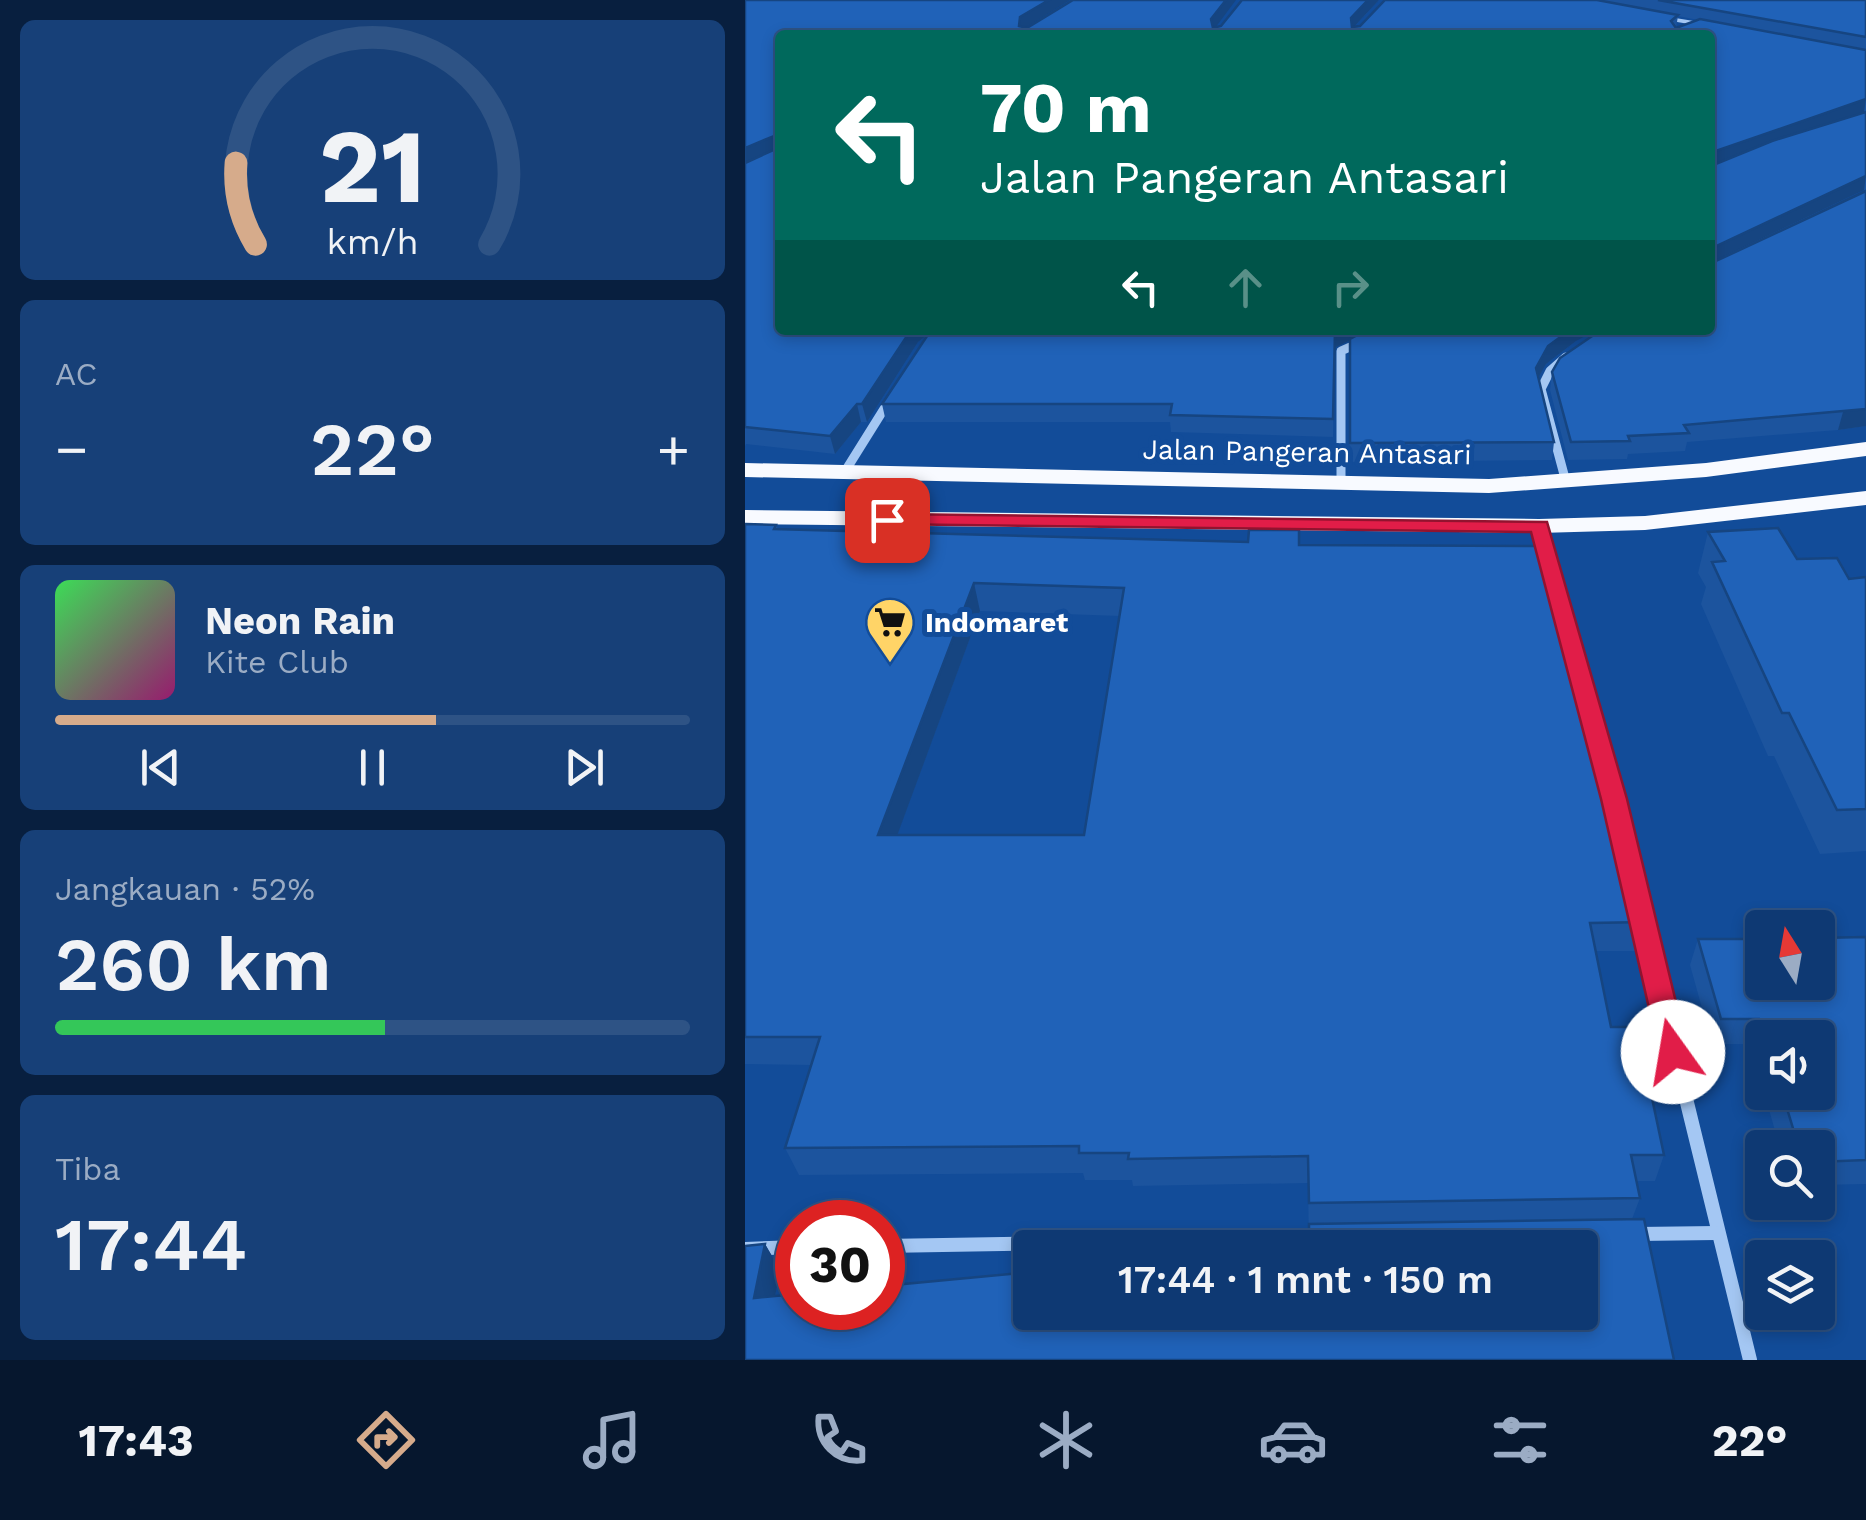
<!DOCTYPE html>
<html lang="id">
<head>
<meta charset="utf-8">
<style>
  :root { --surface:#0e3973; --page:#174078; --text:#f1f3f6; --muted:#9bacc4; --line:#2e5385; --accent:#d6ab8b }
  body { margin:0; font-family:"Work Sans",sans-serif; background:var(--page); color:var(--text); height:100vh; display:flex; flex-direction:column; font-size:38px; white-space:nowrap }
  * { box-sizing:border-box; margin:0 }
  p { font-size:32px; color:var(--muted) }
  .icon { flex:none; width:55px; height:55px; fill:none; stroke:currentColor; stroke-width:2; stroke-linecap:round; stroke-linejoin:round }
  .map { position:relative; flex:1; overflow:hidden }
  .drawer { display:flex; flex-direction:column; gap:20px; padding:20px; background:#081f3f; width:745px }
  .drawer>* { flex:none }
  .guide { position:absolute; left:30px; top:30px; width:940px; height:305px; border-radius:10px; box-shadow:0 5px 15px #0003,0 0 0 2px var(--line); background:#00695c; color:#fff; overflow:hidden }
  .needle { width:65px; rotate:349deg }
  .tools { position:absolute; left:1000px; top:910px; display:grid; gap:20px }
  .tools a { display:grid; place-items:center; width:90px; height:90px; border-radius:10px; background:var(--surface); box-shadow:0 5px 15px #0003,0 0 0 2px var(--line); font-size:50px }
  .speed { position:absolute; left:30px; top:1200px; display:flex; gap:20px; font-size:50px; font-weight:700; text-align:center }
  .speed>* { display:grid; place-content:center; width:130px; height:130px; border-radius:50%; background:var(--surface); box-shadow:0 5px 15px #0003,0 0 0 2px var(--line); line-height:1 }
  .speed .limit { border:15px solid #d22; background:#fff; color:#111 }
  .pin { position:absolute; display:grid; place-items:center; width:85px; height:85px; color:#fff; margin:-42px; border-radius:20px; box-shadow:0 5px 15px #0006 }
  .me { position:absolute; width:110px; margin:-55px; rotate:347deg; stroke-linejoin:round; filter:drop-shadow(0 0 8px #0008) }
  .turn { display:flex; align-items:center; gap:35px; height:210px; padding:0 40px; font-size:45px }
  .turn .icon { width:130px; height:130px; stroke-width:2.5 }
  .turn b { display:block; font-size:70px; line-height:85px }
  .lanes { display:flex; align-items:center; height:95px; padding:0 40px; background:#0003; justify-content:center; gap:50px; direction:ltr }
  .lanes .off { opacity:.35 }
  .big { font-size:75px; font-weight:600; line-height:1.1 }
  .drawer .tile { flex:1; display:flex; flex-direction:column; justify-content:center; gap:15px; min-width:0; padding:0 35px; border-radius:15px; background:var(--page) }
  .drawer .dial { align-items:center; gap:0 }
  .dial svg { height:260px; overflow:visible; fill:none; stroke:var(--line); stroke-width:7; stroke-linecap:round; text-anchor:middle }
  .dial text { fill:var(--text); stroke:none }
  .song { display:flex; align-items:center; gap:30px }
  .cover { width:120px; height:120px; border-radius:15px; background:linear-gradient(135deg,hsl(130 70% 55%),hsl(320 70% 35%)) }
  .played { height:10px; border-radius:5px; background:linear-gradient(90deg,var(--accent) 60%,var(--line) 60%) }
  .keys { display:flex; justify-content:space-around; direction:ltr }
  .heat { display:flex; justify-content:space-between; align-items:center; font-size:55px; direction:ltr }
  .charge { height:15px; border-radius:8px; background:linear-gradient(90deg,#34c759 52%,var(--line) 0) }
  .trip { position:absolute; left:268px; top:1230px; width:585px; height:100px; border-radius:10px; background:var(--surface); box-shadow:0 5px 15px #0003,0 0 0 2px var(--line); font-weight:600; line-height:100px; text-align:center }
  .tabs { display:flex; height:160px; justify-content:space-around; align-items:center; background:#06172e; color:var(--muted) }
  .tabs .icon { width:70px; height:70px }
  .tabs .on { color:var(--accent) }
  .tabs b { font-size:45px; color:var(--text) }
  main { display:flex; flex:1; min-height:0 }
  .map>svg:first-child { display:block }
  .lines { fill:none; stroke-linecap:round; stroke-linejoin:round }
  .minor-far3 { stroke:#a4c7f3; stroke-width:6 }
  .minor-far2 { stroke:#a4c7f3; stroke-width:9 }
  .minor-far1 { stroke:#a4c7f3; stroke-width:11 }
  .minor { stroke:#a4c7f3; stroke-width:14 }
  .tertiary { fill:#a4c7f3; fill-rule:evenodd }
  .trunk { fill:#f8faff; fill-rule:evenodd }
  .wall { fill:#1c549e; fill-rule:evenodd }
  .shaded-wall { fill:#164581 }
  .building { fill:#2062b8; stroke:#164581; stroke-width:2.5; fill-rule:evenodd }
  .route { fill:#e11d48; stroke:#92132f; stroke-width:2.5 }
  .labels { text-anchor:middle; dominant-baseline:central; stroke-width:10; stroke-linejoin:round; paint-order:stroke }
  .street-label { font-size:28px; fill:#fff; stroke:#124c99 }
  .poi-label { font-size:28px; font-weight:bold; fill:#fff; stroke:#124c99; text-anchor:start }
</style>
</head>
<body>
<main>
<section class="drawer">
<div class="tile dial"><svg viewBox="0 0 100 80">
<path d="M14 69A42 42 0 1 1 86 69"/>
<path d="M14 69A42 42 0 0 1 8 44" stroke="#d6ab8b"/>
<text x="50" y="56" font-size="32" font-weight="700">21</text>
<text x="50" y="72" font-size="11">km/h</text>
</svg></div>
<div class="tile"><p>AC</p>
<div class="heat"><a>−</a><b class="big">22°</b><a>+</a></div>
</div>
<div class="tile">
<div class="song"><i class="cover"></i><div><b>Neon Rain</b><p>Kite Club</p></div></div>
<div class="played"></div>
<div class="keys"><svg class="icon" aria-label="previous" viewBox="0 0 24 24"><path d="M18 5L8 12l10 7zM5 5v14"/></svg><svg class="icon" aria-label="pause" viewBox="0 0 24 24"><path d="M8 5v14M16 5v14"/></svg><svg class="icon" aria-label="next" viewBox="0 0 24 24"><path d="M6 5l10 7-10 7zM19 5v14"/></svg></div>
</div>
<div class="tile"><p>Jangkauan · 52%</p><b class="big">260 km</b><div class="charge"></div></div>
<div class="tile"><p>Tiba</p><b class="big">17:44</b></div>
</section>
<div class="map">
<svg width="1121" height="1360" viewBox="0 0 1121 1360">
  <rect width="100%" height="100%" fill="#124c99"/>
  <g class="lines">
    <path class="minor-far3" d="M600 349 640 330"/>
    <g class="minor-far2">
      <path d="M821 357 805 371 796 389 821 482"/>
      <path d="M99 473 144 401"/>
      <path d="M596 483V351L605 347"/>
      <path d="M794 526 815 604"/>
    </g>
    <g class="minor-far1">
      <path d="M814 601 878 839"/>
      <path d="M897 919 901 934"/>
    </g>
    <g class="minor">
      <path d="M900 931 1005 1360"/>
      <path d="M893 1234 971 1233"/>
      <path d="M138 1246 576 1239"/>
      <path d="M0 1249 52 1247"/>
    </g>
    <path class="tertiary" d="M906 14 967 24 971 26 967 28 909 18Z"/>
    <g class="trunk">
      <path d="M1121 442V456L961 477 744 493 0 477V463L744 479 961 463Z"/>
      <path d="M1121 491V505L900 530 794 533 0 524V510L794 519 900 516Z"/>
    </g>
  </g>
  <g class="wall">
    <path d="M0 0 280 27H470L476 26 497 0H634L609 27 615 26 640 0H1121V426L1093 430 942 442 940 451 883 454 882 459 823 460 805 390 807 372 965 330 35 35V330L831 341 801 364 793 377 809 442 807 460 604 462 605 340 589 348 588 437 426 432 425 422H141L137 404 180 337 173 342 122 422H116L90 454 1 444 0 446ZM933 16 953 20 931 28ZM1119 190 1121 191 971 261Z"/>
    <path d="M0 524 31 525 33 529 503 542 504 530H554V545L798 546 868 829H880L902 922 894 951H851L866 1027H892L919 1155 910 1181H892L895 1198 887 1219H899L929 1360H0V1246L20 1244 35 1270 30 1296 52 1294V1308H138V1286L285 1272V1312H835V1248H564L563 1183 388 1186 387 1180H340L338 1173 54 1175 40 1148 66 1065 0 1064ZM235 611 375 616 339 835H152Z"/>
    <path d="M963 532 1052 559 1104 579 1121 577V851L1075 854 1029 756H1023L956 604 961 587 953 573Z"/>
    <path d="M1121 937V1184L1072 1185V1148H1035L1019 1092H1072V1038H1018V1089L1004 1044H967L945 965 953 939Z"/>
  </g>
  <g class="shaded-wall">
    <path d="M304 0H325L277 30 274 26 275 17Z"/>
    <path d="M481 0H491L467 32 466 19Z"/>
    <path d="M623 0H634L605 31 606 18Z"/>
    <path d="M1121 99 1119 112 965 166V152Z"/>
    <path d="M29 136 33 150 0 165V148Z"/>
    <path d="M1121 176 1119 190 965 263V249Z"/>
    <path d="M166 330H189L173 342 122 422 117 404Z"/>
    <path d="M589 330H627L589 348Z"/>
    <path d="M825 330H852L831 341 801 364 789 385 791 368 803 346Z"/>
    <path d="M112 404 116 422 90 454 85 436Z"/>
    <path d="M1121 409V426L1093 430 1098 412Z"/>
    <path d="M229 583 235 611 142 863 133 835Z"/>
    <path d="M20 1244 35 1270 25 1323 9 1298Z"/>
  </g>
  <g class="building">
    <path d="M0 0H304L275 17 274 26 282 28 328 0H481L466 19 468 28 476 26 497 0H623L606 18 607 27 615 26 640 0H852L933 15 926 21 931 28 955 19 1121 50V99L965 153V35H35V138L29 136 0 148Z"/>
    <path d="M913 0H1121V37Z"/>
    <path d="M1121 112V176L965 249V250V162L971 164 1027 141Z"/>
    <path d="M35 147V330H166L117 404H112L85 436 0 427V163Z"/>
    <path d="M1121 191V409L939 425 944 433 883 436 885 441 826 442 807 372 815 358 856 330H965V259L971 261Z"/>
    <path d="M186 330H590L588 419 425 415 427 404H137Z"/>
    <path d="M622 330H825L803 346 791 368 809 442 605 443V339Z"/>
    <path d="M0 524 31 525 29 529 503 542 504 530H554V545L798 546 868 829H880L902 922 845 923 866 1027H892L919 1155H886L895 1198 564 1203 563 1156 383 1159 384 1153H334V1146L40 1148 75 1037H0ZM229 583 379 588 339 835H133Z"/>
    <path d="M1033 528 1052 559 1092 558 1104 579 1121 577V809L1092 810 1044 713H1037L967 562 980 561 963 532Z"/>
    <path d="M1121 937V1160L1072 1162V1148H1054L1037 1092H1072V1038H1020L1014 1019H976L953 939H1018V982H1072V938Z"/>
    <path d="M899 1219 929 1360H0V1246L20 1244 9 1298 52 1294V1308H138V1286L285 1272V1312H835V1248H564V1224Z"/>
  </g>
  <path class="route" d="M142 514 802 522 882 799 943 1052 939 1061 928 1065 918 1061 914 1052 856 799 786 532 135 524 132 520Z"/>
  <defs>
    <g id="supermarket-pin" transform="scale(2.5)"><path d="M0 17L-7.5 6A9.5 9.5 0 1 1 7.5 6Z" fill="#ffd467" stroke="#124c99"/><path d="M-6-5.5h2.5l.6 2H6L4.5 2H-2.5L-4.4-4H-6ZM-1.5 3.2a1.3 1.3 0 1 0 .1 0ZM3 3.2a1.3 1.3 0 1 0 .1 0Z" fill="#111"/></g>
  </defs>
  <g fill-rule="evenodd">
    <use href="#supermarket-pin" x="145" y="622"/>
  </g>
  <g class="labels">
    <g class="street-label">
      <text transform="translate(562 452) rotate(1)">Jalan Pangeran Antasari</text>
    </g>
    <g class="poi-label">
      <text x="180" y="622">Indomaret</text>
    </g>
  </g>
</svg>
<div class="tools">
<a><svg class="needle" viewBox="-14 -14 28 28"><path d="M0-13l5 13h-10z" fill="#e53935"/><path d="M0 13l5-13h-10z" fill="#9bacc4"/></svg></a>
<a><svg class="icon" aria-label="sound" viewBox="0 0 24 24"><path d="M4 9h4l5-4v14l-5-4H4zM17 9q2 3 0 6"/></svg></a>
<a><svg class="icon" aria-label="search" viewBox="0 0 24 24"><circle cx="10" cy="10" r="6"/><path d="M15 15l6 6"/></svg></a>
<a><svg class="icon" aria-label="layers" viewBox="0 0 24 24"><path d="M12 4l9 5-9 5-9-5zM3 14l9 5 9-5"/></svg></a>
</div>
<div class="speed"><div class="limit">30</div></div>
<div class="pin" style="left:142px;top:520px;background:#d93025"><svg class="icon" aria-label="arrive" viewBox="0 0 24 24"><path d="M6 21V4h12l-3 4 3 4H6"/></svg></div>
<svg class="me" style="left:928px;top:1052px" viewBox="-20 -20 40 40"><circle r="19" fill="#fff"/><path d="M0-13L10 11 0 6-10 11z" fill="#e11d48"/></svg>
<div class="trip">17:44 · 1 mnt · 150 m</div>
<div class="guide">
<div class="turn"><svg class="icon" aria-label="left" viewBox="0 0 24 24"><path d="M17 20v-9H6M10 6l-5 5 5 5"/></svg><div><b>70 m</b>Jalan Pangeran Antasari</div></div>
<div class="lanes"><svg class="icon" aria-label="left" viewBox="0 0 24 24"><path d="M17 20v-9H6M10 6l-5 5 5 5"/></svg><svg class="icon off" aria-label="ahead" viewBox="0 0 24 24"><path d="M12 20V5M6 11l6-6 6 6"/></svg><svg class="icon off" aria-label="right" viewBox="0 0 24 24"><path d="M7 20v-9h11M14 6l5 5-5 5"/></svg></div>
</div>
</div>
</main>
<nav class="tabs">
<b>17:43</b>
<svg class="icon on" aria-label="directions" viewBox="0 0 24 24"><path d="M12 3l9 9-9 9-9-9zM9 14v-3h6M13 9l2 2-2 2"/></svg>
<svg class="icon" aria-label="music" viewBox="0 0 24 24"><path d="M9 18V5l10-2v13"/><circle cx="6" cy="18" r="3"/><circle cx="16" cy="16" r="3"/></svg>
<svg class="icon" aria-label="phone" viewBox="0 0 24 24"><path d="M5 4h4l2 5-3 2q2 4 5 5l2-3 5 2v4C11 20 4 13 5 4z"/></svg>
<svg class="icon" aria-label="climate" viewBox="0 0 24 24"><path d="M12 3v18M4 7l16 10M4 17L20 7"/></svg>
<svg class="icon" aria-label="car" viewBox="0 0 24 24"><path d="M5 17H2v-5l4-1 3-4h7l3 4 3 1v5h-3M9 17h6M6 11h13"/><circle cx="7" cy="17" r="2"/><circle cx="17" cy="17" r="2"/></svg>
<svg class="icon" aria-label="filters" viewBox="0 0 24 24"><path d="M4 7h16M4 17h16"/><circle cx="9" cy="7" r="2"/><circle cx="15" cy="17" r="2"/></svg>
<b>22°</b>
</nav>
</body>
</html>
